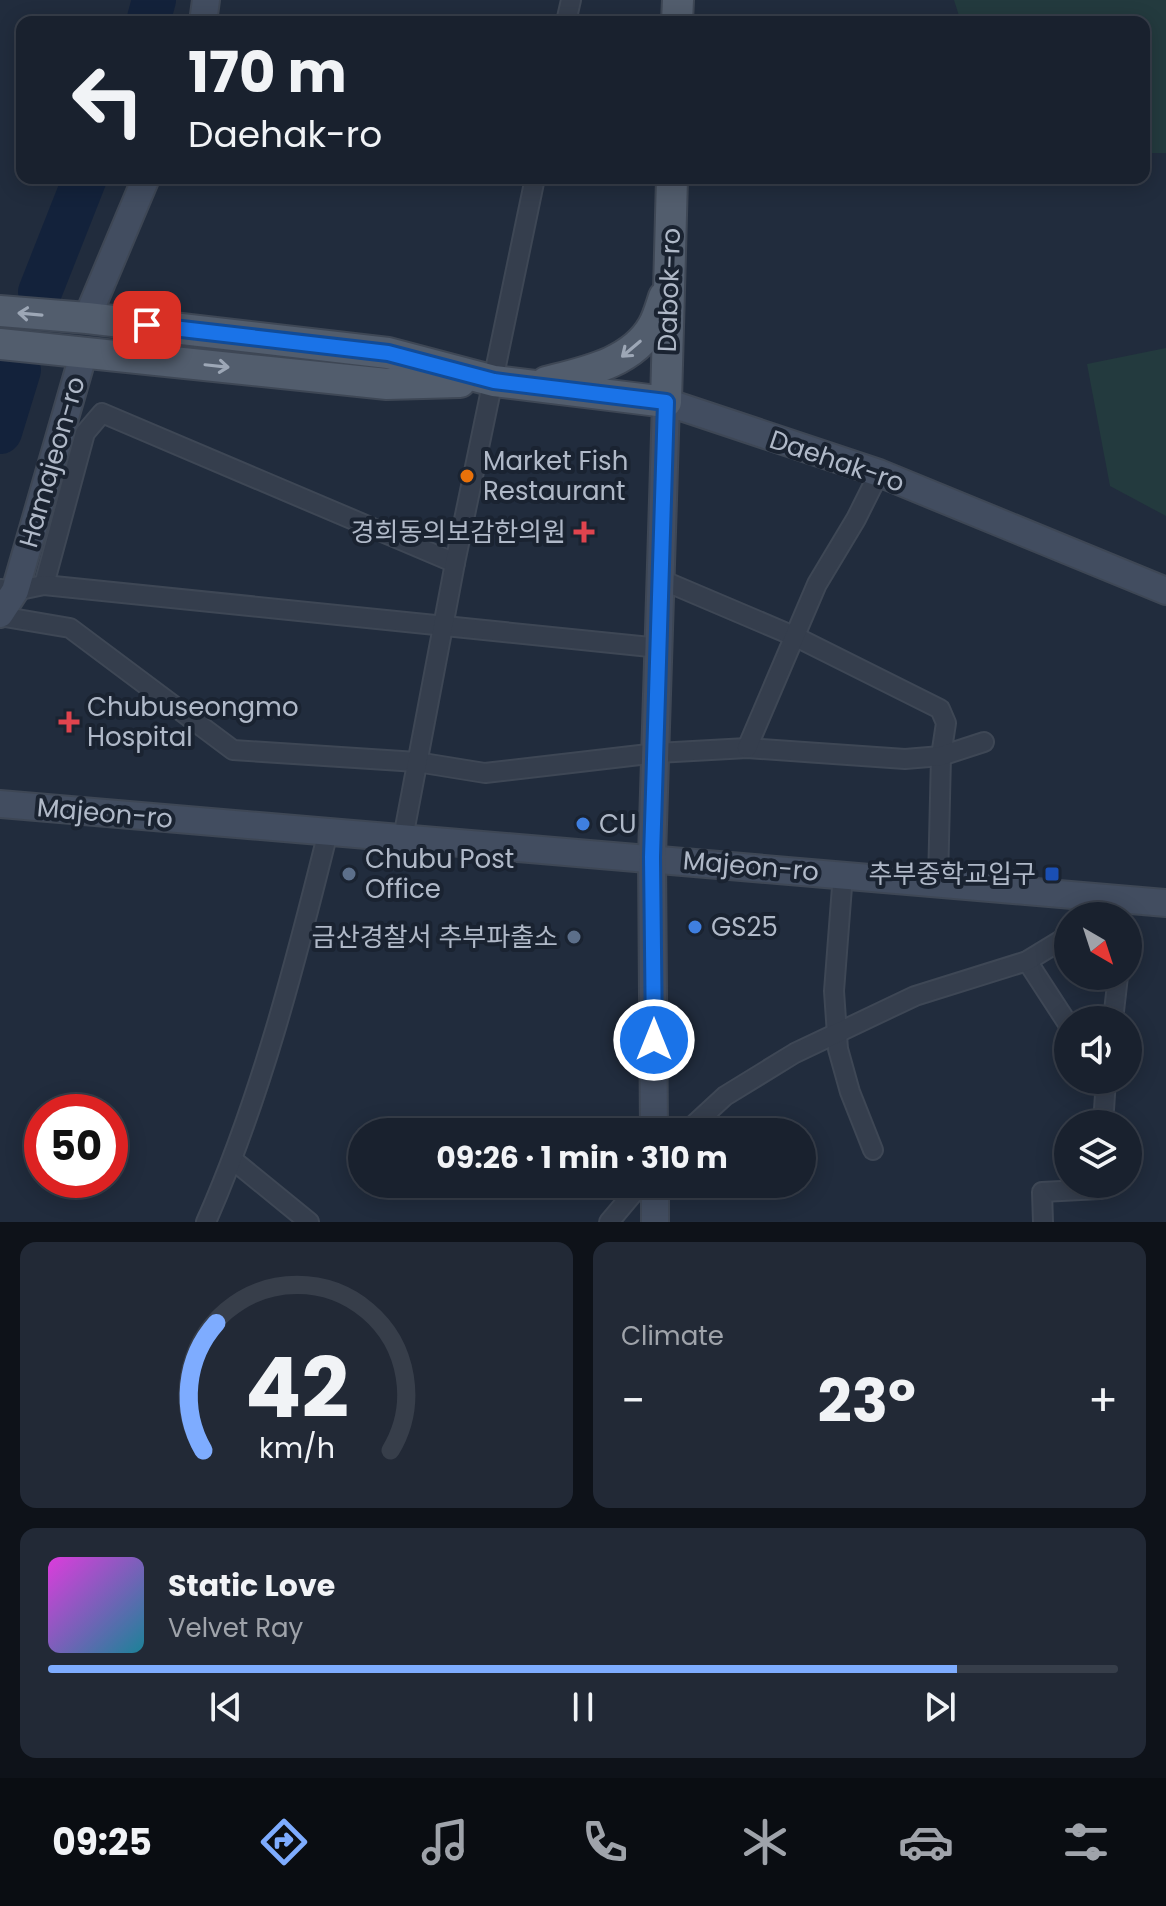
<!DOCTYPE html>
<html lang="en">
<head>
<meta charset="utf-8">
<style>
  :root { --surface:#19212e; --page:#222936; --text:#f1f3f6; --muted:#9fa3aa; --line:#373e4a; --accent:#7eacff }
  body { margin:0; font-family:Poppins,"Noto Sans KR",sans-serif; background:var(--page); color:var(--text); height:100vh; display:flex; flex-direction:column; font-size:30px; white-space:nowrap }
  * { box-sizing:border-box; margin:0 }
  p { font-size:26px; color:var(--muted) }
  .icon { flex:none; width:44px; height:44px; fill:none; stroke:currentColor; stroke-width:2; stroke-linecap:round; stroke-linejoin:round }
  .map { position:relative; height:1222px; overflow:hidden }
  .side { display:flex; flex-direction:column; gap:20px; padding:20px; background:#0e1219; flex:1 }
  .side>* { flex:none }
  .top-card { position:absolute; left:16px; top:16px; width:1134px; height:168px; border-radius:16px; box-shadow:0 4px 20px #0003,0 0 0 2px var(--line); background:#19212e; color:var(--text); overflow:hidden }
  .needle { width:52px; rotate:141deg }
  .buttons { position:absolute; left:1054px; top:902px; display:grid; gap:16px }
  .buttons a { display:grid; place-items:center; width:88px; height:88px; border-radius:50%; background:var(--surface); box-shadow:0 4px 20px #0003,0 0 0 2px var(--line); font-size:40px }
  .speed { position:absolute; left:24px; top:1094px; display:flex; gap:16px; font-size:40px; font-weight:700; text-align:center }
  .speed>* { display:grid; place-content:center; width:104px; height:104px; border-radius:50%; background:var(--surface); box-shadow:0 4px 20px #0003,0 0 0 2px var(--line); line-height:1 }
  .speed .limit { border:12px solid #d22; background:#fff; color:#111 }
  .pin { position:absolute; display:grid; place-items:center; width:68px; height:68px; color:#fff; margin:-34px; border-radius:16px; box-shadow:0 4px 12px #0006 }
  .me { position:absolute; width:88px; margin:-44px; rotate:0deg; stroke-linejoin:round; filter:drop-shadow(0 0 6px #0008) }
  .turn { display:flex; align-items:center; gap:28px; height:168px; padding:0 40px; font-size:36px }
  .turn .icon { width:104px; height:104px; stroke-width:2.5 }
  .turn b { display:block; font-size:56px; line-height:68px }
  .big { font-size:60px; font-weight:700; line-height:1.1 }
  .side .tile { flex:1; display:flex; flex-direction:column; justify-content:center; gap:12px; min-width:0; padding:0 28px; border-radius:16px; background:var(--page) }
  .side .dial { align-items:center; gap:0 }
  .dial svg { height:208px; overflow:visible; fill:none; stroke:var(--line); stroke-width:7; stroke-linecap:round; text-anchor:middle }
  .dial text { fill:var(--text); stroke:none }
  .song { display:flex; align-items:center; gap:24px }
  .cover { width:96px; height:96px; border-radius:12px; background:linear-gradient(135deg,hsl(300 70% 55%),hsl(190 70% 35%)) }
  .played { height:8px; border-radius:4px; background:linear-gradient(90deg,var(--accent) 85%,var(--line) 85%) }
  .keys { display:flex; justify-content:space-around; direction:ltr }
  .heat { display:flex; justify-content:space-between; align-items:center; font-size:44px; direction:ltr }
  .side .tiles { flex:1; display:grid; gap:20px; grid-template-columns:1fr 1fr }
  .tile:last-child { grid-column:span 2 }
  .trip { position:absolute; left:348px; top:1118px; width:468px; height:80px; border-radius:40px; background:var(--surface); box-shadow:0 4px 20px #0003,0 0 0 2px var(--line); font-weight:700; line-height:80px; text-align:center }
  .menu { display:flex; height:128px; justify-content:space-around; align-items:center; background:#0a0d12; color:var(--muted) }
  .menu .icon { width:56px; height:56px }
  .menu .current { color:var(--accent) }
  .menu b { font-size:36px; color:var(--text) }
  .map>svg:first-child { display:block }
  .green { fill:#233a3e }
  .lines { fill:none; stroke-linecap:round; stroke-linejoin:round }
  .river { stroke:#13223b; stroke-width:44 }
  .street-casing { stroke:#3e4755; stroke-width:22 }
  .secondary-casing { stroke:#3e4755; stroke-width:30 }
  .primary-casing { stroke:#3e4755; stroke-width:34 }
  .street { stroke:#353e4d; stroke-width:18 }
  .secondary { stroke:#424d60; stroke-width:26 }
  .primary { stroke:#525d6d; stroke-width:30 }
  .oneway { stroke:#9da7b6 }
  .route-casing { stroke:#114b97; stroke-width:20 }
  .route { stroke:#1a73e8; stroke-width:14 }
  .food-dot { fill:#e8710a; stroke:#1a2331; stroke-width:3 }
  .health-dot { fill:#e0444e; stroke:#1a2331; stroke-width:3 }
  .shop-dot { fill:#3f7fe0; stroke:#1a2331; stroke-width:3 }
  .service-dot { fill:#5c6f8a; stroke:#1a2331; stroke-width:3 }
  .transit-dot { fill:#1a4fb4; stroke:#1a2331; stroke-width:3 }
  .labels { text-anchor:middle; dominant-baseline:central; stroke-width:8; stroke-linejoin:round; paint-order:stroke }
  .street-label { font-size:26px; fill:#b0b9c8; stroke:#1a2331 }
  .poi-label { font-size:26px; fill:#b0b9c8; stroke:#1a2331; text-anchor:start }
</style>
</head>
<body>
<div class="map">
<svg width="1166" height="1222" viewBox="0 0 1166 1222">
  <rect width="100%" height="100%" fill="#212c3d"/>
  <g class="green">
    <path d="M954 0H1166V153H1144V22H961Z"/>
    <path d="M1166 348V516L1110 486 1087 364Z"/>
  </g>
  <g class="lines">
    <g class="river">
      <path d="M148 22 154 0"/>
      <path d="M40 292 85 178"/>
      <path d="M0 432 19 370"/>
    </g>
    <g class="street-casing">
      <g id="street">
        <path d="M566 22 571 0"/>
        <path d="M662 580 796 637 940 709 946 723 941 756 938 883"/>
        <path d="M44 585 85 433 102 413 455 563"/>
        <path d="M0 589 15 591 44 585 660 648"/>
        <path d="M0 616 70 628 233 750 417 762 485 773 657 753 747 748 905 759 941 756 984 742"/>
        <path d="M747 748 817 584 856 519 879 473"/>
        <path d="M403 838 455 563 535 178"/>
        <path d="M843 874 834 991 838 1049 850 1092 873 1150"/>
        <path d="M1101 916 1127 900"/>
        <path d="M1027 961 1068 1024"/>
        <path d="M1113 1020 1118 976"/>
        <path d="M1103 1124 1106 1080"/>
        <path d="M686 1132 725 1096 795 1053 915 996 1027 961 1068 936"/>
        <path d="M233 1160 309 1222"/>
        <path d="M206 1222C261 1097 295 965 328 832"/>
        <path d="M609 1222 641 1184"/>
        <path d="M1043 1222 1042 1192 1100 1189V1184"/>
      </g>
    </g>
    <g class="secondary-casing">
      <g id="secondary">
        <path d="M203 22 206 0"/>
        <path d="M87 318 146 178"/>
        <path d="M0 614 15 591 84 352"/>
        <path d="M0 804 1166 903"/>
        <path d="M654 1132 652 857 666 402 879 473 1166 591"/>
        <path d="M655 1184V1222"/>
      </g>
    </g>
    <g class="primary-casing">
      <g id="primary">
        <path d="M677 22 678 0"/>
        <path d="M0 311 87 318 388 353 494 381 666 402 672 178"/>
        <path d="M0 344 387 384 460 382"/>
        <path d="M546 382C585 372 632 363 653 326 658 317 661 306 664 297"/>
      </g>
    </g>
    <use href="#street" class="street"/>
    <use href="#secondary" class="secondary"/>
    <use href="#primary" class="primary"/>
  </g>
  <defs><path id="oneway-shaft" d="M-6 0H5M1.5-3L5.5 0L1.5 3" fill="none" stroke-width="1.6" stroke-linecap="round" stroke-linejoin="round" transform="scale(2)"/></defs>
  <g class="oneway">
    <use href="#oneway-shaft" transform="translate(30 314) rotate(-175)"/>
    <use href="#oneway-shaft" transform="translate(631 349) rotate(140)"/>
    <use href="#oneway-shaft" transform="translate(217 366) rotate(6)"/>
  </g>
  <g class="lines">
    <g class="route-casing">
      <path id="route" d="M147 325 388 353 494 381 666 402 652 857 654 1040"/>
    </g>
    <use href="#route" class="route"/>
  </g>
  <circle class="food-dot" cx="467" cy="476" r="8"/>
  <g class="health-dot">
    <path d="M580 520h8v8h8v8h-8v8h-8v-8h-8v-8h8z"/>
    <path d="M65 710h8v8h8v8h-8v8h-8v-8h-8v-8h8z"/>
  </g>
  <g class="shop-dot">
    <circle cx="583" cy="824" r="8"/>
    <circle cx="695" cy="927" r="8"/>
  </g>
  <g class="service-dot">
    <circle cx="349" cy="874" r="8"/>
    <circle cx="574" cy="937" r="8"/>
  </g>
  <rect class="transit-dot" x="1044" y="866" width="16" height="16" rx="4"/>
  <g class="labels">
    <g class="street-label">
      <text transform="translate(669 290) rotate(-88)">Dabok-ro</text>
      <text transform="translate(837 461) rotate(19)">Daehak-ro</text>
      <text transform="translate(52 462) rotate(-74)">Hamajeon-ro</text>
      <text transform="translate(105 813) rotate(5)">Majeon-ro</text>
      <text transform="translate(751 866) rotate(5)">Majeon-ro</text>
    </g>
    <g class="poi-label">
      <text x="483" y="461">Market Fish<tspan x="483" dy="30">Restaurant</tspan></text>
      <text x="566" y="532" text-anchor="end">경희동의보감한의원</text>
      <text x="87" y="707">Chubuseongmo<tspan x="87" dy="30">Hospital</tspan></text>
      <text x="599" y="824">CU</text>
      <text x="365" y="859">Chubu Post<tspan x="365" dy="30">Office</tspan></text>
      <text x="1036" y="874" text-anchor="end">추부중학교입구</text>
      <text x="711" y="927">GS25</text>
      <text x="558" y="937" text-anchor="end">금산경찰서 추부파출소</text>
    </g>
  </g>
</svg>
<div class="buttons">
<a><svg class="needle" viewBox="-14 -14 28 28"><path d="M0-13l5 13h-10z" fill="#e53935"/><path d="M0 13l5-13h-10z" fill="#9fa3aa"/></svg></a>
<a><svg class="icon" aria-label="sound" viewBox="0 0 24 24"><path d="M4 9h4l5-4v14l-5-4H4zM17 9q2 3 0 6"/></svg></a>
<a><svg class="icon" aria-label="layers" viewBox="0 0 24 24"><path d="M12 4l9 5-9 5-9-5zM3 14l9 5 9-5"/></svg></a>
</div>
<div class="speed"><div class="limit">50</div></div>
<div class="pin" style="left:147px;top:325px;background:#d93025"><svg class="icon" aria-label="arrive" viewBox="0 0 24 24"><path d="M6 21V4h12l-3 4 3 4H6"/></svg></div>
<svg class="me" style="left:654px;top:1040px" viewBox="-20 -20 40 40"><circle r="17" fill="#1a73e8" stroke="#fff" stroke-width="3"/><path d="M0-11L8 9 0 5-8 9z" fill="#fff"/></svg>
<div class="trip">09:26 · 1 min · 310 m</div>
<div class="top-card">
<div class="turn"><svg class="icon" aria-label="left" viewBox="0 0 24 24"><path d="M17 20v-9H6M10 6l-5 5 5 5"/></svg><div><b>170 m</b>Daehak-ro</div></div>
</div>
</div>
<section class="side">
<div class="tiles">
<div class="tile dial"><svg viewBox="0 0 100 80">
<path d="M14 69A42 42 0 1 1 86 69"/>
<path d="M14 69A42 42 0 0 1 19 20" stroke="#7eacff"/>
<text x="50" y="56" font-size="32" font-weight="700">42</text>
<text x="50" y="72" font-size="11">km/h</text>
</svg></div>
<div class="tile"><p>Climate</p>
<div class="heat"><a>−</a><b class="big">23°</b><a>+</a></div>
</div>
<div class="tile">
<div class="song"><i class="cover"></i><div><b>Static Love</b><p>Velvet Ray</p></div></div>
<div class="played"></div>
<div class="keys"><svg class="icon" aria-label="previous" viewBox="0 0 24 24"><path d="M18 5L8 12l10 7zM5 5v14"/></svg><svg class="icon" aria-label="pause" viewBox="0 0 24 24"><path d="M8 5v14M16 5v14"/></svg><svg class="icon" aria-label="next" viewBox="0 0 24 24"><path d="M6 5l10 7-10 7zM19 5v14"/></svg></div>
</div>
</div>
</section>
<nav class="menu">
<b>09:25</b>
<svg class="icon current" aria-label="directions" viewBox="0 0 24 24"><path d="M12 3l9 9-9 9-9-9zM9 14v-3h6M13 9l2 2-2 2"/></svg>
<svg class="icon" aria-label="music" viewBox="0 0 24 24"><path d="M9 18V5l10-2v13"/><circle cx="6" cy="18" r="3"/><circle cx="16" cy="16" r="3"/></svg>
<svg class="icon" aria-label="phone" viewBox="0 0 24 24"><path d="M5 4h4l2 5-3 2q2 4 5 5l2-3 5 2v4C11 20 4 13 5 4z"/></svg>
<svg class="icon" aria-label="climate" viewBox="0 0 24 24"><path d="M12 3v18M4 7l16 10M4 17L20 7"/></svg>
<svg class="icon" aria-label="car" viewBox="0 0 24 24"><path d="M5 17H2v-5l4-1 3-4h7l3 4 3 1v5h-3M9 17h6M6 11h13"/><circle cx="7" cy="17" r="2"/><circle cx="17" cy="17" r="2"/></svg>
<svg class="icon" aria-label="filters" viewBox="0 0 24 24"><path d="M4 7h16M4 17h16"/><circle cx="9" cy="7" r="2"/><circle cx="15" cy="17" r="2"/></svg>
</nav>
</body>
</html>
